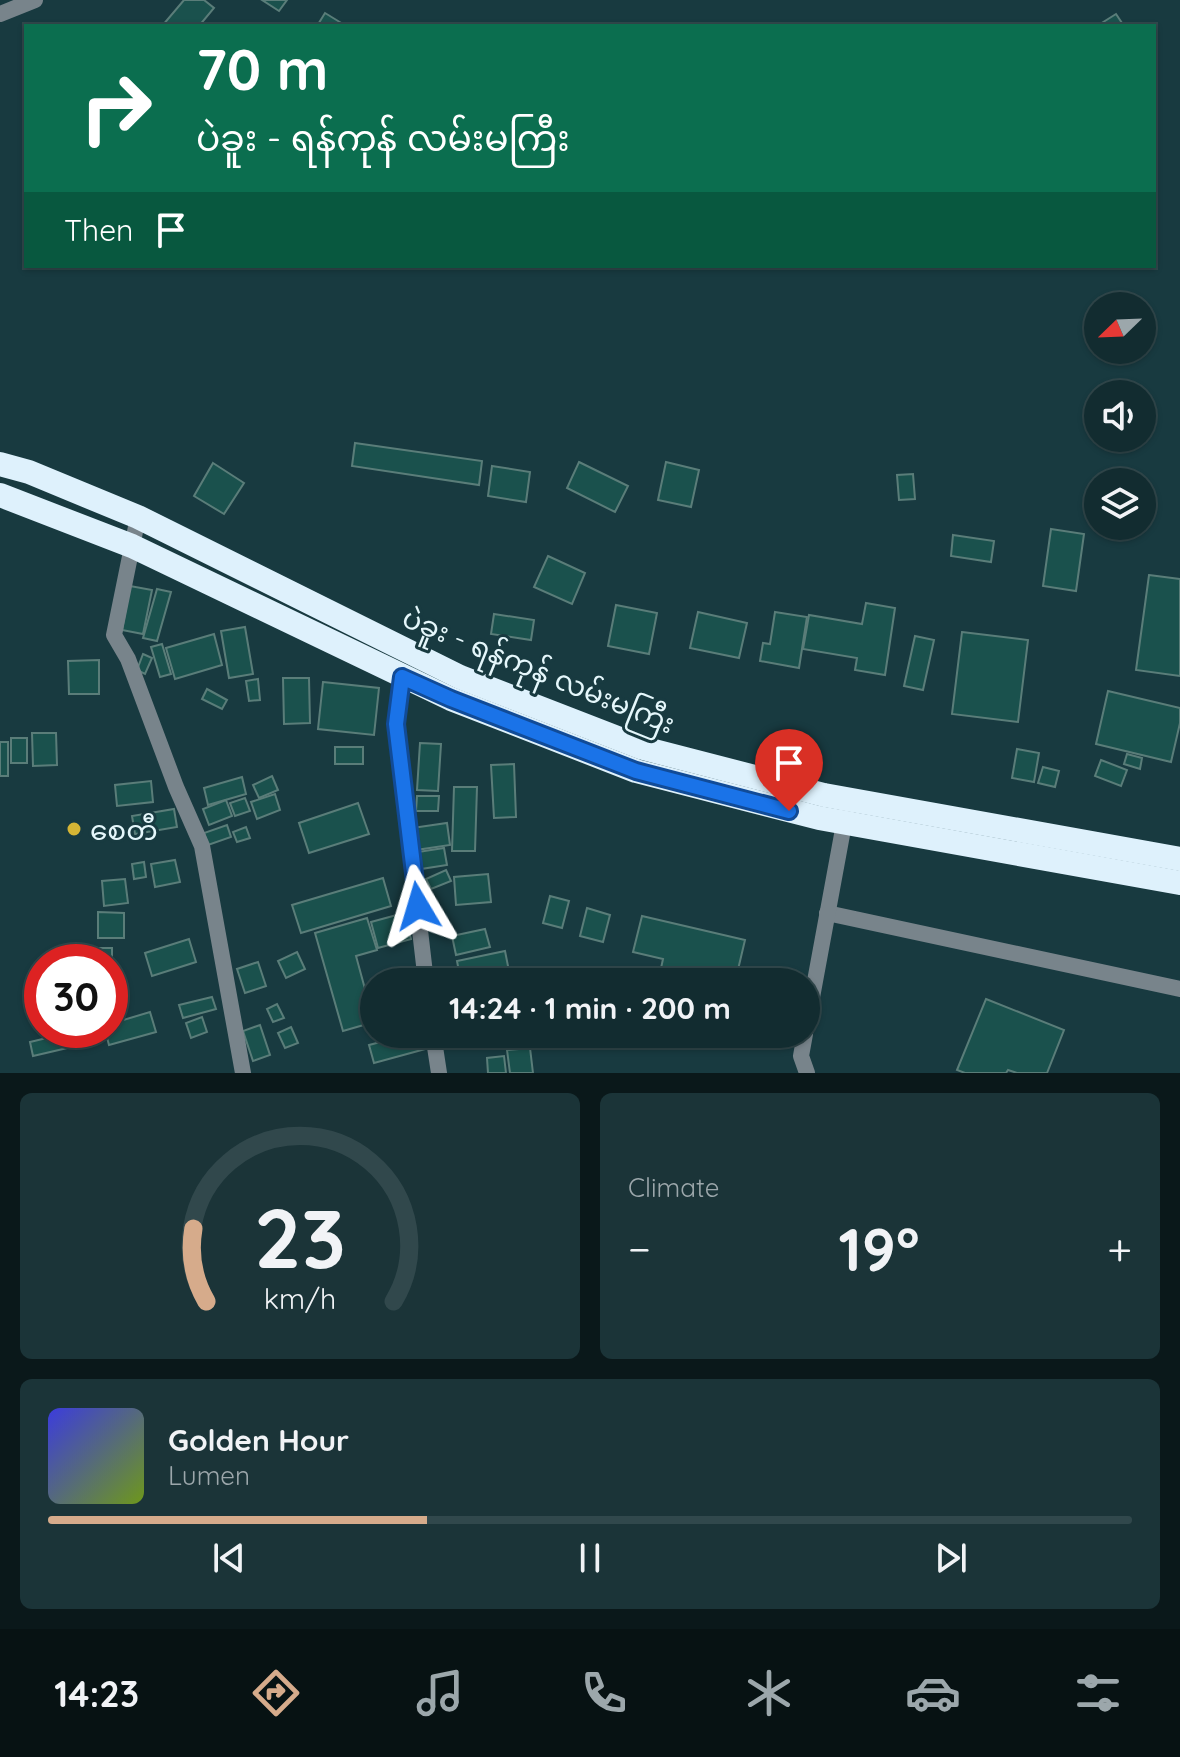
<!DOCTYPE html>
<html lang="en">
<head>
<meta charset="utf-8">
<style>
  :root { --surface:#122c30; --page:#1b3438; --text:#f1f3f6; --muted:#9ca7ab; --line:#31484c; --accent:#d6ab8b }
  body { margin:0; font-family:Quicksand,"Noto Sans Myanmar",sans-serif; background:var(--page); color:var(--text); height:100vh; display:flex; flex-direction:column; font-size:30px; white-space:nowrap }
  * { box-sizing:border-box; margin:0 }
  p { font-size:26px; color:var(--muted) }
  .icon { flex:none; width:44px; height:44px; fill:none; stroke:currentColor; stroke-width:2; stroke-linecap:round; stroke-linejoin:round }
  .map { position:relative; height:1073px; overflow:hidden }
  .drawer { display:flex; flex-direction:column; gap:20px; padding:20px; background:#0a181a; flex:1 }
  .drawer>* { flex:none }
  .hud { position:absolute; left:24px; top:24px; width:1132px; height:244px; border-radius:0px; box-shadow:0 2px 6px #0004,0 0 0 2px var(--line); background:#0b6e4f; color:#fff; overflow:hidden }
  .needle { width:52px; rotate:247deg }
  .buttons { position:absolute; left:1084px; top:292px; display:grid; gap:16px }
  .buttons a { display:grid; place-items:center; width:72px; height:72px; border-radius:50%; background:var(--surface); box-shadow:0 2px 6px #0004,0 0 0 2px var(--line); font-size:40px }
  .speed { position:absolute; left:24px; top:944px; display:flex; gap:16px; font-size:40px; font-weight:700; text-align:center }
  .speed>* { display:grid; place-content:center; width:104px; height:104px; border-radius:50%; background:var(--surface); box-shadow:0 2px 6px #0004,0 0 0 2px var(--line); line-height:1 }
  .speed .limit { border:12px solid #d22; background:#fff; color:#111 }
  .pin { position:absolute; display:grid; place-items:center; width:68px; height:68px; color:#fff; margin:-82px -34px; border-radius:50% 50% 50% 0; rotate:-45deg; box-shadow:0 0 8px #0007 }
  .pin .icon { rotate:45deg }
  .me { position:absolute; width:88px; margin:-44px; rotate:353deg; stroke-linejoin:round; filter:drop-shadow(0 0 6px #0008) }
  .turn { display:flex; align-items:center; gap:28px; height:168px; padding:0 40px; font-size:36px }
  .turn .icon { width:104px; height:104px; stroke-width:2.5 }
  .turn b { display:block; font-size:56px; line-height:68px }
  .then { display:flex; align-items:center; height:76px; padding:0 40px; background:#0003; gap:16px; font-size:30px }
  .big { font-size:60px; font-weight:800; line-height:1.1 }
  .drawer .card { flex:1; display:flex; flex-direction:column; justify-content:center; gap:12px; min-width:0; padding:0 28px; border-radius:12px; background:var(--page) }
  .drawer .dial { align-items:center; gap:0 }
  .dial svg { height:208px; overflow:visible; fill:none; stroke:var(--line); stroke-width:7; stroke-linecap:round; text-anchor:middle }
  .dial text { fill:var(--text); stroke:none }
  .song { display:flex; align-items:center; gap:24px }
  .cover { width:96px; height:96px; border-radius:12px; background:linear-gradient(135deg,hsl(240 70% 55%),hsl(80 70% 35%)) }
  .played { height:8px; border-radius:4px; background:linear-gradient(90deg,var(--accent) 35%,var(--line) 35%) }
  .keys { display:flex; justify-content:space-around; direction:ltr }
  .heat { display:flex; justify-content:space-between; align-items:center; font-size:44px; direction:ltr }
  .drawer .tiles { flex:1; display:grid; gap:20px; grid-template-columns:1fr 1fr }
  .card:last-child { grid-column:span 2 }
  .trip { position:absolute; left:360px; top:968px; width:460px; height:80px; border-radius:40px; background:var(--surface); box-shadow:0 2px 6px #0004,0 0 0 2px var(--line); font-weight:800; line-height:80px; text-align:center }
  .tabs { display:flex; height:128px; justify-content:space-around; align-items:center; background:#071213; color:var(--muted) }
  .tabs .icon { width:56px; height:56px }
  .tabs .active { color:var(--accent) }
  .tabs b { font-size:36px; color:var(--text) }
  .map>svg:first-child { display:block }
  .building { fill:#1a514d; stroke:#5a7d79; stroke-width:2 }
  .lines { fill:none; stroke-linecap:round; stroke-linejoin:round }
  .street { stroke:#78848b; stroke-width:16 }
  .highway { stroke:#def1fc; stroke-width:24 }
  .route-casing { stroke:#114b97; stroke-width:20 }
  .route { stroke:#1a73e8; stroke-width:14 }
  .poi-dot { fill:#d5b535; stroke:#183a40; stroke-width:3 }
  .labels { text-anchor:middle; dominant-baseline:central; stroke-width:6; stroke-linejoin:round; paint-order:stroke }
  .street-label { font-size:28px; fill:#e5f7fb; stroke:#183a40 }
  .poi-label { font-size:28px; fill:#e5f7fb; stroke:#183a40; text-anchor:start }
</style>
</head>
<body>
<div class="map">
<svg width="1180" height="1073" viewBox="0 0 1180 1073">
  <rect width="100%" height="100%" fill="#183a40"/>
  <g class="building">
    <path d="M184 0H204L214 8 199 26H162Z"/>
    <path d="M262 0H287L279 11Z"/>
    <path d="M325 13 343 24 342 26H317Z"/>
    <path d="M1116 14 1124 26H1097Z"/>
    <path d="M355 443 482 461 479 485 352 466Z"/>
    <path d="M579 462 628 486 615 512 567 488Z"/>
    <path d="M666 462 699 470 691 507 658 500Z"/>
    <path d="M213 463 244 483 224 514 194 496Z"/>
    <path d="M492 466 530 472 526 502 488 496Z"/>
    <path d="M913 474 915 499 899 500 897 475Z"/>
    <path d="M1051 529 1084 534 1076 591 1043 586Z"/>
    <path d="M953 535 994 541 991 562 951 556Z"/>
    <path d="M548 556 585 573 572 604 534 587Z"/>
    <path d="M1149 575 1180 579V676L1136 670Z"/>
    <path d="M130 586 152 590 143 634 122 630Z"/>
    <path d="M157 589 171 592 157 641 143 638Z"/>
    <path d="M866 603 895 608 885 675 855 670 857 658 803 649 809 615 862 624Z"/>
    <path d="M616 605 657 613 649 654 608 646Z"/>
    <path d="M698 612 747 623 739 658 690 648Z"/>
    <path d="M775 612 807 617 799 668 760 661 763 643 770 644Z"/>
    <path d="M494 614 534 620 531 640 491 634Z"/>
    <path d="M245 627 253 674 229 678 221 631Z"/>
    <path d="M962 632 1028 640 1018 722 952 714Z"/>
    <path d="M214 634 222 665 175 679 166 648Z"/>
    <path d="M915 636 934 640 923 690 904 686Z"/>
    <path d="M162 644 171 674 160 677 151 647Z"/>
    <path d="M143 654 152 658 145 674 137 670Z"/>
    <path d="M99 660V694H69L68 661Z"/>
    <path d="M283 678H309L310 723 284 724Z"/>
    <path d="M258 679 260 700 249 701 246 681Z"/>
    <path d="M323 682 379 688 374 735 318 729Z"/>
    <path d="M207 689 227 700 222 709 202 699Z"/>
    <path d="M1108 691 1180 708V723L1171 762 1096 744Z"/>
    <path d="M32 733H56L57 765 33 766Z"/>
    <rect x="11" y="738" width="16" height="25"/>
    <rect x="0" y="742" width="8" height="34"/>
    <path d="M420 743 441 744 438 791 417 790Z"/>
    <rect x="335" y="747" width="28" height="17"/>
    <path d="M1017 749 1039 753 1034 782 1012 778Z"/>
    <path d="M1127 754 1142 758 1140 769 1124 764Z"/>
    <path d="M1101 760 1127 770 1121 786 1095 776Z"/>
    <path d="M514 764 516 817 494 818 491 765Z"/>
    <path d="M1043 767 1059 771 1055 787 1038 783Z"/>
    <path d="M272 776 278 790 259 798 253 785Z"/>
    <path d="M242 777 246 794 208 805 204 788Z"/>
    <path d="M151 781 153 802 117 806 115 785Z"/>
    <path d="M454 787H477L475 851H452Z"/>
    <path d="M275 794 280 810 257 819 251 802Z"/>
    <path d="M417 796H439L438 811H416Z"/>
    <path d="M245 798 250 811 235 816 230 803Z"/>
    <path d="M226 800 232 816 209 825 203 809Z"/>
    <path d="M358 803 369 834 309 853 299 823Z"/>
    <path d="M174 809 177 827 135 834 132 816Z"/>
    <path d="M447 823 450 845 416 850 412 828Z"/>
    <path d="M227 825 231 837 208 845 204 833Z"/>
    <path d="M246 827 250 838 237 842 233 832Z"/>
    <path d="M444 848 447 865 421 869 418 852Z"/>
    <path d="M175 860 180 882 155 887 151 864Z"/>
    <path d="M144 862 146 877 134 879 132 864Z"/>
    <path d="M446 870 451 881 431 889 426 879Z"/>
    <path d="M488 874 491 902 456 905 454 877Z"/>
    <path d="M383 878 391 906 301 933 292 905Z"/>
    <path d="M125 879 128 903 104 906 102 881Z"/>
    <path d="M550 896 569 901 562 928 543 923Z"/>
    <path d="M587 908 610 915 603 942 580 936Z"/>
    <path d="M98 912 124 913V938H98Z"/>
    <path d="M404 913 411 939 378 948 371 922Z"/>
    <path d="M642 916 745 940 736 978 698 969 696 982H658L663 959 633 952Z"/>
    <path d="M367 918 377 950 356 956 374 1022 343 1031 315 933Z"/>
    <path d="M485 929 490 947 456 955 452 936Z"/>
    <path d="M189 939 196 962 152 976 145 953Z"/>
    <rect x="98" y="948" width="14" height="14"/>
    <path d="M505 951 509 971 461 982 457 961Z"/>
    <path d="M297 952 305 969 286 978 278 961Z"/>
    <path d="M258 962 266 986 245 993 237 969Z"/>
    <path d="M119 966 123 988 110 991V967Z"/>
    <path d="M212 997 216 1009 183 1018 179 1005Z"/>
    <path d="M986 999 1064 1030 1047 1073H1017L1008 1070 1006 1073H965L957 1070Z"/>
    <path d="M277 1004 284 1018 273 1022 267 1009Z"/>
    <path d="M150 1012 156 1032 109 1045 105 1030H110V1024Z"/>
    <path d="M202 1017 207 1032 191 1038 186 1023Z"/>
    <path d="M260 1025 270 1055 253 1061 243 1031Z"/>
    <path d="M291 1027 298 1043 285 1048 278 1033Z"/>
    <path d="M72 1032 76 1046 33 1056 30 1042Z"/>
    <path d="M411 1034H426L429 1048 374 1063 369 1045Z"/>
    <path d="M483 1034H510L511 1045 485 1048Z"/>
    <path d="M530 1048 533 1073H510L507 1050Z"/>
    <path d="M504 1056 506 1073H488L487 1058Z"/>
  </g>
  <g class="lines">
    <g class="street">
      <path d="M0 14 35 0"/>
      <path d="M138 517 114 635 128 659 176 787 202 846 243 1073"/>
      <path d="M402 677 396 724 426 982"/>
      <path d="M827 913 1180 989"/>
      <path d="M806 1030 846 813"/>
      <path d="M433 1034 439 1073"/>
      <path d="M805 1034 801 1056 807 1073"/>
    </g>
    <g class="highway">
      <path d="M0 464 29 472 138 517 460 677 643 748 824 795 1180 859"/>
      <path d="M0 495 132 546 451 699 636 771 819 818 1180 883"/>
    </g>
  </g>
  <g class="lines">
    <g class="route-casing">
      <path id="route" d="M418 906 396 724 402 677 451 699 636 771 789 811"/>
    </g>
    <use href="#route" class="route"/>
  </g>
  <circle class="poi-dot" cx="74" cy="829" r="8"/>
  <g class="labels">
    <g class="street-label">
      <text transform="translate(539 670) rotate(22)">ပဲခူး - ရန်ကုန် လမ်းမကြီး</text>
    </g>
    <g class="poi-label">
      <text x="90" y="829">စေတီ</text>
    </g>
  </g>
</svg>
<div class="buttons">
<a><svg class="needle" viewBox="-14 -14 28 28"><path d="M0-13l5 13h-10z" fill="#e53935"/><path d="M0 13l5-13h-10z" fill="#9ca7ab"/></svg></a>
<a><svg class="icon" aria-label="sound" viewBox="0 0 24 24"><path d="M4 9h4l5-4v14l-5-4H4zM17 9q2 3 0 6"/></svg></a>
<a><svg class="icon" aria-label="layers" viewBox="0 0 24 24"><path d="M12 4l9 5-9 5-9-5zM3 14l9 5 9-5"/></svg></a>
</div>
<div class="speed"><div class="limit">30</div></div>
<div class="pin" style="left:789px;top:811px;background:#d93025"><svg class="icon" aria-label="arrive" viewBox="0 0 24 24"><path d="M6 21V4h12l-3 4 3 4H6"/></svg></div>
<svg class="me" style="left:418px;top:906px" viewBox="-20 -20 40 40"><path d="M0-17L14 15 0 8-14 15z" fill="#1a73e8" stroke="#fff" stroke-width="4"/></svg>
<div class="trip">14:24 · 1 min · 200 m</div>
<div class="hud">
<div class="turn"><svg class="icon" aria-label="right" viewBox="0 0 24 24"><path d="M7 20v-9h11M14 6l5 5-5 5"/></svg><div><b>70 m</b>ပဲခူး - ရန်ကုန် လမ်းမကြီး</div></div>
<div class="then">Then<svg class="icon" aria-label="arrive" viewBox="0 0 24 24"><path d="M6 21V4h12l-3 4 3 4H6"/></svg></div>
</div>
</div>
<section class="drawer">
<div class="tiles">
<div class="card dial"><svg viewBox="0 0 100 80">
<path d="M14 69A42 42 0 1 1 86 69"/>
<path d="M14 69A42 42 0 0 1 9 41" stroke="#d6ab8b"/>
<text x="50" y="56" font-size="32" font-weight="700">23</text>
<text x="50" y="72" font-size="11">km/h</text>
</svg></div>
<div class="card"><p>Climate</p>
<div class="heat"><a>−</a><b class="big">19°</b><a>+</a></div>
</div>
<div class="card">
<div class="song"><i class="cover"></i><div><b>Golden Hour</b><p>Lumen</p></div></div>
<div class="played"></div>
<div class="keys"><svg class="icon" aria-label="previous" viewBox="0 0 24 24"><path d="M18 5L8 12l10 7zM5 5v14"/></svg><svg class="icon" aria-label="pause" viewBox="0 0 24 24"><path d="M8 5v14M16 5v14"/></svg><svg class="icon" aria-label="next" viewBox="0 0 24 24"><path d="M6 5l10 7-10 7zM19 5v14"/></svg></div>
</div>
</div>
</section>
<nav class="tabs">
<b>14:23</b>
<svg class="icon active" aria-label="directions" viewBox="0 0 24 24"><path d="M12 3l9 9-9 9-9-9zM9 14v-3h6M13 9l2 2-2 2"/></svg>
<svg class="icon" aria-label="music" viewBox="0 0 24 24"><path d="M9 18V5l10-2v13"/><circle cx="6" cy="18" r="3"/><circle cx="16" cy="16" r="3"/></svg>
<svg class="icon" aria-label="phone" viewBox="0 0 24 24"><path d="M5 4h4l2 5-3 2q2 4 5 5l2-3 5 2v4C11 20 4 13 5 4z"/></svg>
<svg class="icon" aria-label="climate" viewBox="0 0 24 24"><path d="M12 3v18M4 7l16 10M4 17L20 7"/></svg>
<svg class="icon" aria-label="car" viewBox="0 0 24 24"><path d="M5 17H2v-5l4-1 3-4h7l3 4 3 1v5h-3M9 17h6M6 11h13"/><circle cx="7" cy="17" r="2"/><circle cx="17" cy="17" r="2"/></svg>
<svg class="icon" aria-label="filters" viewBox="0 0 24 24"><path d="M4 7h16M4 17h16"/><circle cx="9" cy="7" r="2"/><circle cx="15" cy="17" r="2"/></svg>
</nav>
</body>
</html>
